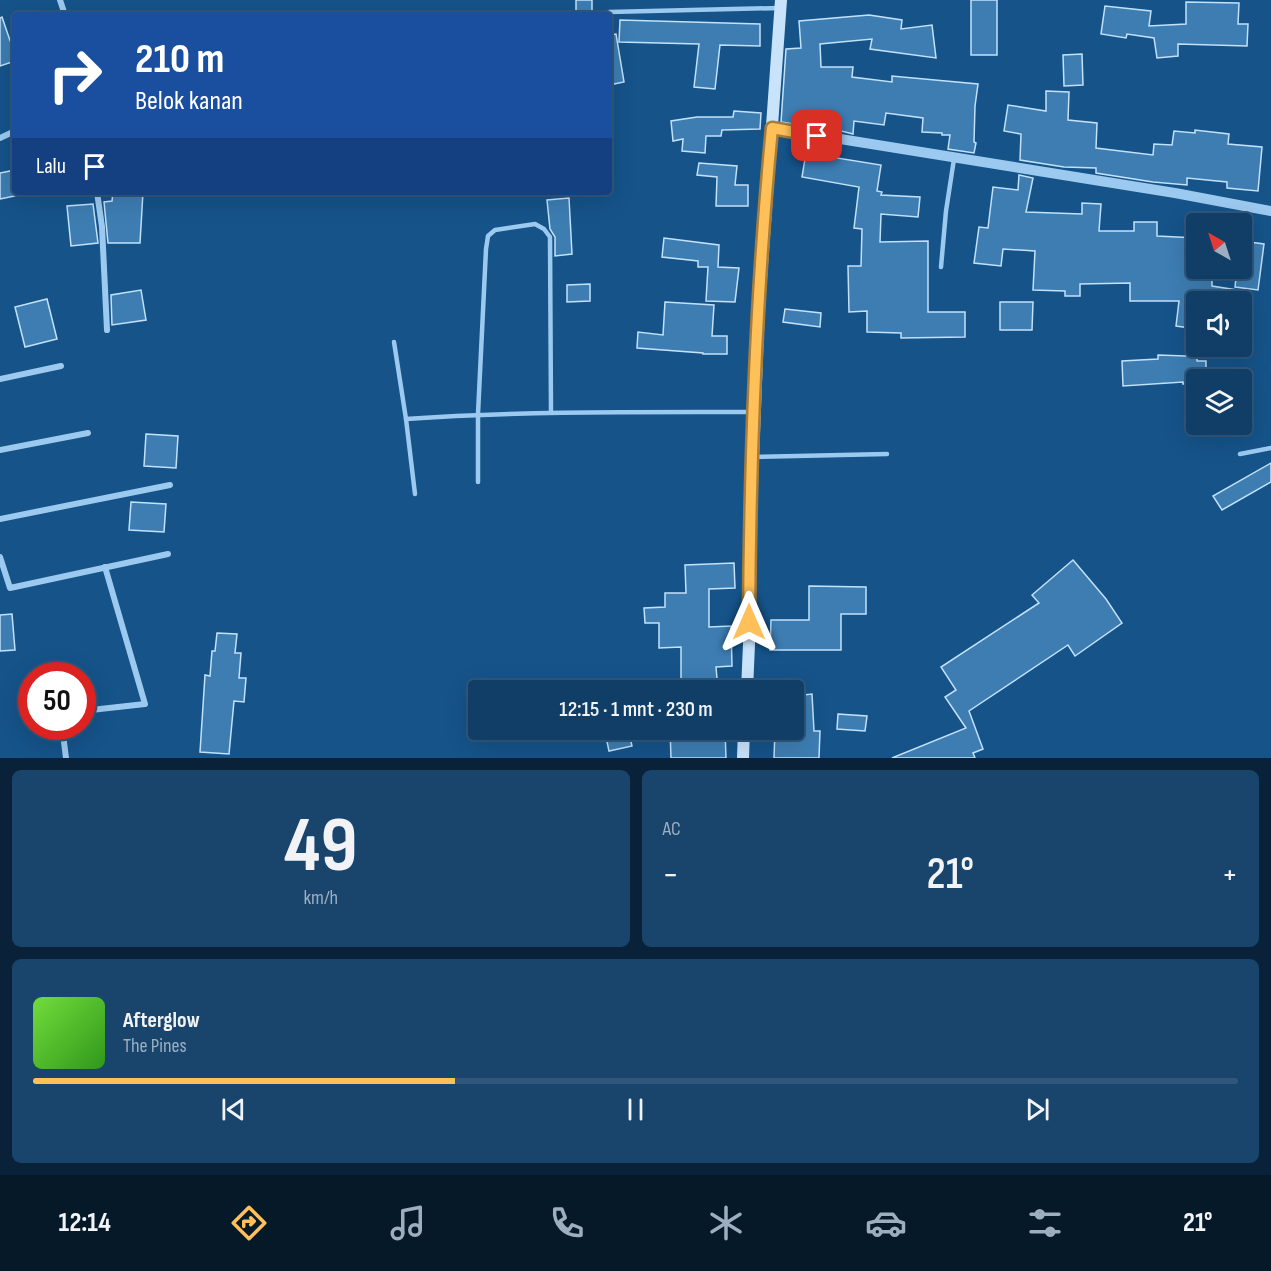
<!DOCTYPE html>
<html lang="id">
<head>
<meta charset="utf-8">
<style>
  :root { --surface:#103e67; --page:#19456d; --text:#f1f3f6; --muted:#9caec0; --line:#30577b; --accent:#ffc05a }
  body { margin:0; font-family:"Sofia Sans Condensed",sans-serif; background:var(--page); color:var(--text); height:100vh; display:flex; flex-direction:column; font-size:22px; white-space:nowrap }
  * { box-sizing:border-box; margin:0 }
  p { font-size:20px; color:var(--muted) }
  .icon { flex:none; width:33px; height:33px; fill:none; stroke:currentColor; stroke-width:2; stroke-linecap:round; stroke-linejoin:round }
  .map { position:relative; height:758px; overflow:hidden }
  .side { display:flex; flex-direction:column; gap:12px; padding:12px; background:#092239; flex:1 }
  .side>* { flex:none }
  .banner { position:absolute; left:12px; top:12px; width:600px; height:183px; border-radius:6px; box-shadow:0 6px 24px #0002,0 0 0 2px var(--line); background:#1a4fa0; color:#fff; overflow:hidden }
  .needle { width:39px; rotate:321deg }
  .buttons { position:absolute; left:1186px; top:213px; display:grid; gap:12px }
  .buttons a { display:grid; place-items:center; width:66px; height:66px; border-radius:6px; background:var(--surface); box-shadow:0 6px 24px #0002,0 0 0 2px var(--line); font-size:30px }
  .speed { position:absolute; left:18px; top:662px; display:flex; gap:12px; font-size:30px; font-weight:700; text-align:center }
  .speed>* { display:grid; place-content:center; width:78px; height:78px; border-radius:50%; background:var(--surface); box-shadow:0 6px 24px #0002,0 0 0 2px var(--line); line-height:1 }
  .speed .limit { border:9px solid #d22; background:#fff; color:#111 }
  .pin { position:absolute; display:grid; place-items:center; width:51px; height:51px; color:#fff; margin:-26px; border-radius:12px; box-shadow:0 3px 9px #0006 }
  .me { position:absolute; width:66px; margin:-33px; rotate:0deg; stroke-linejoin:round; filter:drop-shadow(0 0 4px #0008) }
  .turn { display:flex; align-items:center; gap:21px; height:126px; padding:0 24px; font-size:27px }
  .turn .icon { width:78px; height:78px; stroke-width:2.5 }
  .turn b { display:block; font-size:42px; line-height:51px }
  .then { display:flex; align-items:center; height:57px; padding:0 24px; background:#0003; gap:12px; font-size:22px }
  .big { font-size:45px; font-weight:600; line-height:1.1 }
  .side .card { flex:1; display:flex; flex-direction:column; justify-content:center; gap:9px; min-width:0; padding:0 21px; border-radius:9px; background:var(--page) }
  .side .dial { align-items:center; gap:0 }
  .dial b { font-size:78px; line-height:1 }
  .song { display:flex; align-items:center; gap:18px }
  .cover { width:72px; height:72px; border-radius:9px; background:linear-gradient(135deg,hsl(100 70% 55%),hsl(110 70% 35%)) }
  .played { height:6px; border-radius:3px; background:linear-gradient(90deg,var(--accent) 35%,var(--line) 35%) }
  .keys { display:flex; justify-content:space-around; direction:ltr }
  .heat { display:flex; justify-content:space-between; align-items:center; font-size:33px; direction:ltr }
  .side .tiles { flex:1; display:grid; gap:12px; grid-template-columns:1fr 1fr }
  .card:last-child { grid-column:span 2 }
  .trip { position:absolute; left:468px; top:680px; width:336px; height:60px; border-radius:6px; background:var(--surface); box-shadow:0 6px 24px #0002,0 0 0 2px var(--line); font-weight:600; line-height:60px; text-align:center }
  .tabs { display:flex; height:96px; justify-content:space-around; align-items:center; background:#061929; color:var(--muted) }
  .tabs .icon { width:42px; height:42px }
  .tabs .on { color:var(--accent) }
  .tabs b { font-size:27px; color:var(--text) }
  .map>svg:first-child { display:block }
  .building { fill:#3d7db2; stroke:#c2e1fb; stroke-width:1.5 }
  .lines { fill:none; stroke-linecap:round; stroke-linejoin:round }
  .service { stroke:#9cc9ef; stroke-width:4.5 }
  .minor { stroke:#9cc9ef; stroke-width:6 }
  .tertiary { stroke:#9cc9ef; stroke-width:10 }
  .secondary { stroke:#c9e3fb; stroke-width:12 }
  .route-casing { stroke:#a67d3a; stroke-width:15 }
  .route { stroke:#ffc05a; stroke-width:10 }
</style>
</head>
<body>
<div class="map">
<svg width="1271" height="758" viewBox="0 0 1271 758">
  <rect width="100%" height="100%" fill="#155389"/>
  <g class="building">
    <rect x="576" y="0" width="16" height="15"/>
    <rect x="971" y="0" width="26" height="55"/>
    <path d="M1186 2 1239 3 1238 24H1248L1247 46 1178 44V56L1157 58 1154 38 1127 34 1126 38 1101 34 1105 6 1151 11 1149 26 1186 24Z"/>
    <path d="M869 15 902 20 901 29 932 25 936 58 870 49 872 39 820 44 821 67H853L852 77 892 82V76L978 84 975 106 974 142 976 143 974 153 948 149 950 135H942V133L922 132 923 118 886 113 884 125 854 121 853 134 841 131V128H819L781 122 786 49 801 48 799 21Z"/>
    <path d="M2 17 15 55V61L0 66V18Z"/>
    <path d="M620 20 760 24V46L720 45 715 89 694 87 699 44 619 42Z"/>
    <path d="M616 34 624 82 609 85V35Z"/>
    <path d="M1082 54 1083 85 1064 86 1063 55Z"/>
    <path d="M1046 91 1069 92 1068 120 1097 123 1096 148 1153 155 1154 144 1172 145 1174 131 1195 133V130L1229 134 1228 144 1262 147 1258 191 1227 188V182L1187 178V185L1153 182 1096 173V168L1064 167 1020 160 1021 134 1004 131 1008 105 1046 111Z"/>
    <path d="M734 111 761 113 760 129 722 130 721 136H706L705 153 682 151 683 139 673 141 671 121 697 117H733Z"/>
    <path d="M806 153 881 165 877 191 882 192 881 195 920 197 918 217 881 214 880 242 928 241V312H965V337L901 338V333L867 332V311L849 312 848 266H861L862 229 854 228 859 187 802 177Z"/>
    <path d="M699 163 737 166 735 185H748V206H716L717 177 697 175Z"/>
    <path d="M15 170V196L0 199V173Z"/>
    <path d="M1019 175 1033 178 1026 212 1082 214V203L1101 204 1099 231H1134V222H1157V236L1197 238V268H1212V286L1237 290 1236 302H1197V329L1176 326 1179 301H1130V283L1080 284V296H1065V291L1033 290 1035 251 1003 249 1001 266 974 263 979 227 988 228 993 187 1018 190Z"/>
    <path d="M113 192H143L140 243H108L104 202 112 201Z"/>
    <path d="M569 198 572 254 555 256V237L550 229 547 200Z"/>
    <path d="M93 204 98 243 71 246 67 206Z"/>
    <path d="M664 238 719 245 718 267 739 268 735 302 706 301 708 267H698V261L662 257Z"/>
    <path d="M1242 241 1264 244 1258 290 1235 287 1237 268H1242Z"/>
    <path d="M590 284V301L567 302V285Z"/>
    <path d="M141 290 146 320 112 325 111 295Z"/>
    <path d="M47 299 57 339 25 347 15 307Z"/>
    <path d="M665 302 714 305 712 336H727V354H703V353L637 348 638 332 663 335Z"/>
    <path d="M1000 302H1033L1032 330H1000Z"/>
    <path d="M785 309 821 313 820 327 783 322Z"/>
    <path d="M1189 330H1197V361H1206V380H1197V384H1183V382L1123 386 1122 361 1158 359V355L1186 356Z"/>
    <path d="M146 434 178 436 176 468 144 466Z"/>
    <path d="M1271 463V482L1222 510 1213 496Z"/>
    <path d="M131 502 166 504 164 532 129 530Z"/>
    <path d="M1073 560 1106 599 1122 623 1075 656 1068 645 969 711 983 749 973 753 975 758H892L966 728 945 697 956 690 941 667 1039 603 1032 595Z"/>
    <path d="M734 563 735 588 709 589V627L731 626 732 666 716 667 718 690H681V647L659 648V623H645L644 608 665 607V593H686L685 565Z"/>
    <path d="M809 586 866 587V614H841V650H770L771 620H809Z"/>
    <path d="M12 614 15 650 0 651V615Z"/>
    <path d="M217 633 237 634 235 653H241L239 678H246L244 702 234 701 229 754 200 752 205 675 210 676 212 651H215Z"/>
    <path d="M812 694 814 731H820L819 758H774L775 729 794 730V696Z"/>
    <path d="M838 714 867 716 865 731 837 729Z"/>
    <path d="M619 729H628L632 746 609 751 605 732Z"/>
    <path d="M670 729H725L726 758H671Z"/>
  </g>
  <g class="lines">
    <g class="service">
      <path d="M609 12 780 8"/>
      <path d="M941 267 946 211 954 159"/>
      <path d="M394 342 406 419 415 494"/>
      <path d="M406 419C522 411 638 412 754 412"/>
      <path d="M1240 454 1271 448"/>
      <path d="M753 457 887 454"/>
      <path d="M478 482V414L486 249 488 236 495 230 535 224 544 229 550 237 551 412"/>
    </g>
    <g class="minor">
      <path d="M60 0 65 15"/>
      <path d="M0 138 15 131"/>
      <path d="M97 192 102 227 107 330"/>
      <path d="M0 379 61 366"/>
      <path d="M0 450 88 433"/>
      <path d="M0 519 170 485"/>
      <path d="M0 557 10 588 168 554"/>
      <path d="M82 711 145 704 105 567"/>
      <path d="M62 726 66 758"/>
    </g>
    <path class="tertiary" d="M772 128 1175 193 1271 211"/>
    <g class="secondary">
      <path d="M747 690 749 644 750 536 759 307 781 0"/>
      <path d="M743 758 744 729"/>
    </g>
  </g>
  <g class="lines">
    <g class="route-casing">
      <path id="route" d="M749 622C750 457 756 292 772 128L817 136"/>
    </g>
    <use href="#route" class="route"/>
  </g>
</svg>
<div class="buttons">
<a><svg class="needle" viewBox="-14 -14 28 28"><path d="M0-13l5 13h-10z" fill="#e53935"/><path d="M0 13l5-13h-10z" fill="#9caec0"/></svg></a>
<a><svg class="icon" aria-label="sound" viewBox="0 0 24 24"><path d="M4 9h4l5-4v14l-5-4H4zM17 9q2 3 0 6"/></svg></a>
<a><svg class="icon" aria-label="layers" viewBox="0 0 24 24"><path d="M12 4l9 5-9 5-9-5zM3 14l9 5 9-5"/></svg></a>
</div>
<div class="speed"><div class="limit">50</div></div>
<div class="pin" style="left:817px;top:136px;background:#d93025"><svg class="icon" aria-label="arrive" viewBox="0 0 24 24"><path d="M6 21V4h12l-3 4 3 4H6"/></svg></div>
<svg class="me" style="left:749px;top:622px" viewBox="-20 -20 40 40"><path d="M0-17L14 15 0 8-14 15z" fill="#ffc05a" stroke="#fff" stroke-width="4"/></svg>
<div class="trip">12:15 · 1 mnt · 230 m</div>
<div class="banner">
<div class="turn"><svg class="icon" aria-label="right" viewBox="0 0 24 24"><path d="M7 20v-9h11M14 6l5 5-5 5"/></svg><div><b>210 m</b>Belok kanan</div></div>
<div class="then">Lalu<svg class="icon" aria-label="arrive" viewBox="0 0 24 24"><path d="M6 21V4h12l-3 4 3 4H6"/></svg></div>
</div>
</div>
<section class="side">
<div class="tiles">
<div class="card dial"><b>49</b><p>km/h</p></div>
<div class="card"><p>AC</p>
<div class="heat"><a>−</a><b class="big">21°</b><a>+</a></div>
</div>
<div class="card">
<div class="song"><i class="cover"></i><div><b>Afterglow</b><p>The Pines</p></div></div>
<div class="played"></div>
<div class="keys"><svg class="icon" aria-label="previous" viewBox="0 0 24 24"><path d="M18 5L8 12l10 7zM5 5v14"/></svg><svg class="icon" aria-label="pause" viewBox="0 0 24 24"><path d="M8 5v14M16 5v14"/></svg><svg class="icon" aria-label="next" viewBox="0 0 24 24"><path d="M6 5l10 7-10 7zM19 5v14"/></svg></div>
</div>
</div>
</section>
<nav class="tabs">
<b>12:14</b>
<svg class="icon on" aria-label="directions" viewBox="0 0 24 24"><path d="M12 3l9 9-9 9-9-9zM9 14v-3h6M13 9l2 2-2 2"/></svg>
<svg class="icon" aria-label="music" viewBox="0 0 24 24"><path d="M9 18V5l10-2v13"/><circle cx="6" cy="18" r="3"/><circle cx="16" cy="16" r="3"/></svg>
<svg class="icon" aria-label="phone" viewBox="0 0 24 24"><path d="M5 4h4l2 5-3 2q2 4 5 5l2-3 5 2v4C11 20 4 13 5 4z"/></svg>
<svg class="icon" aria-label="climate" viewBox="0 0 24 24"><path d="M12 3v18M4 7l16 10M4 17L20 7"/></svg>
<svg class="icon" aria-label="car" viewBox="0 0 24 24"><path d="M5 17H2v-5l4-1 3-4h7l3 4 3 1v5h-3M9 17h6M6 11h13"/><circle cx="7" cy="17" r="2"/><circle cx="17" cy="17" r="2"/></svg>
<svg class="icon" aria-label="filters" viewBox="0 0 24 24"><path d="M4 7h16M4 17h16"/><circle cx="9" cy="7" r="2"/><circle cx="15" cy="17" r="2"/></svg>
<b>21°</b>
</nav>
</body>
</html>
